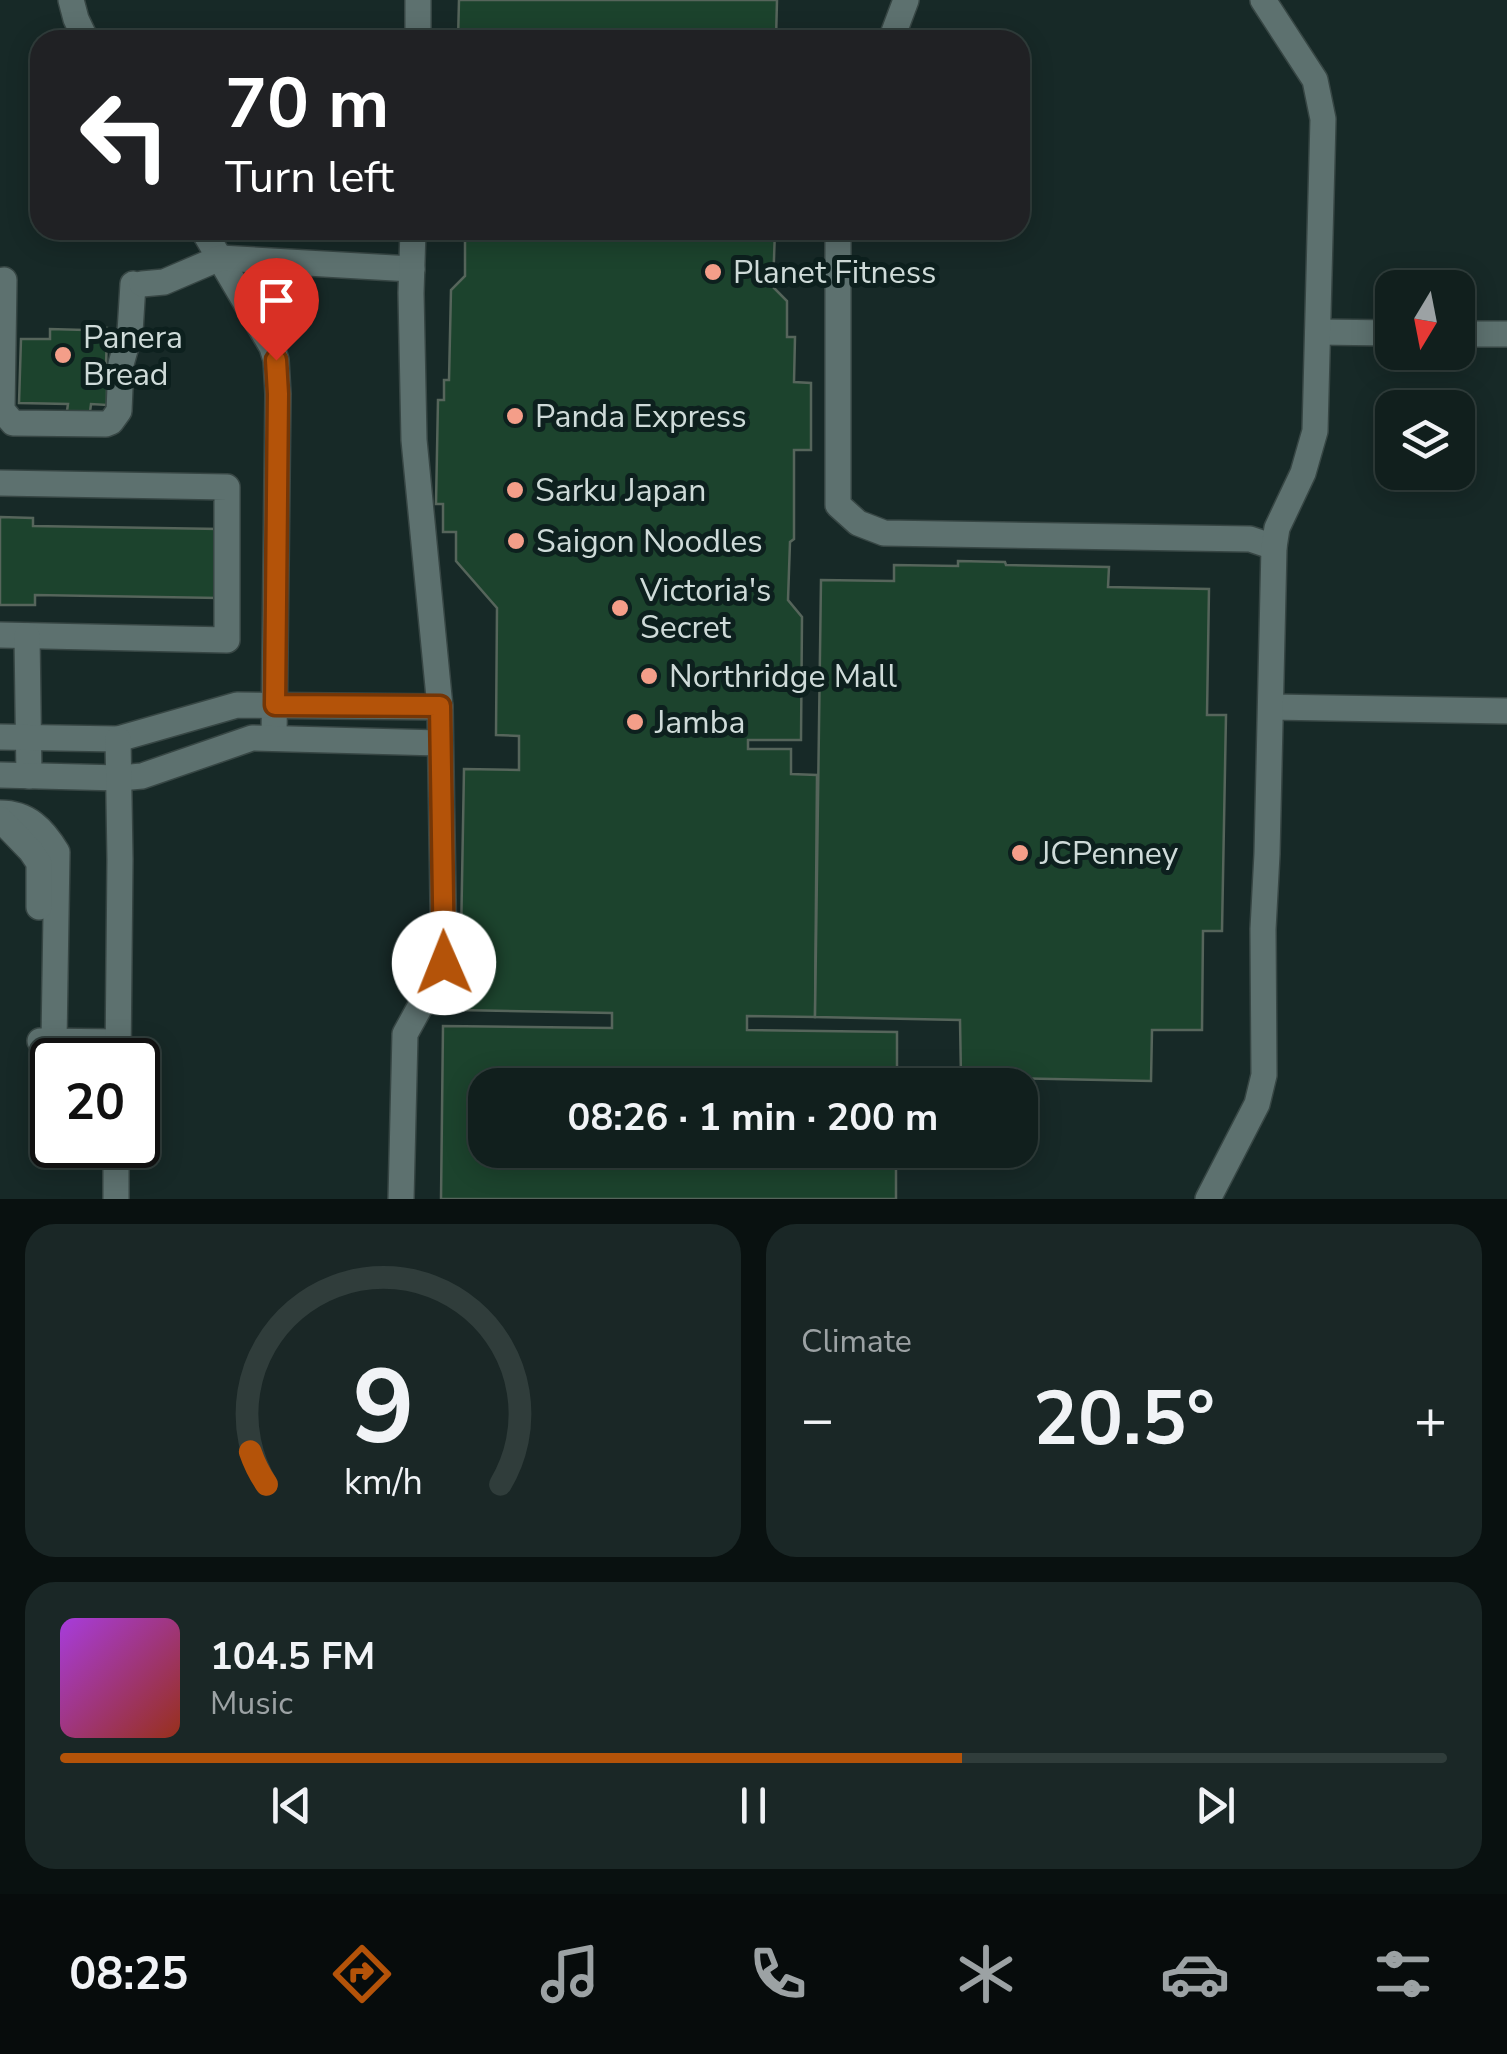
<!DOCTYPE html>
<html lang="en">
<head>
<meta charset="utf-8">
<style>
  :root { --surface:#111f1d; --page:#1a2726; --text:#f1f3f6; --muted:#9ca2a4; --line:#303d3b; --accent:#b45309 }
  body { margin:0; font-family:"Nunito Sans",sans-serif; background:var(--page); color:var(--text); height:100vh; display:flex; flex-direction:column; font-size:38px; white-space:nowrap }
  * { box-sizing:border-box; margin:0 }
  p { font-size:32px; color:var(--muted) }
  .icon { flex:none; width:55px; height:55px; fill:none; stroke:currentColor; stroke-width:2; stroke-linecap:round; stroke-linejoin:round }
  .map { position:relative; height:1199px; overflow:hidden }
  .details { display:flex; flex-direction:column; gap:25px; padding:25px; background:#091110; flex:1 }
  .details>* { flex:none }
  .hud { position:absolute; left:30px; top:30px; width:1000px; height:210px; border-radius:30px; box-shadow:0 5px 25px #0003,0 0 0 2px var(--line); background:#202124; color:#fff; overflow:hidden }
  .needle { width:65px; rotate:190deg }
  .buttons { position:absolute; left:1375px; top:270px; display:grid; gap:20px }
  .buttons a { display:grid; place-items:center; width:100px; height:100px; border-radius:20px; background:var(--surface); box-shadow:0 5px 25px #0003,0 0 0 2px var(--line); font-size:50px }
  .speed { position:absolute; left:30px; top:1038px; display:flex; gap:20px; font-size:50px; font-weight:700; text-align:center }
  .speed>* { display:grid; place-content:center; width:130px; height:130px; border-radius:50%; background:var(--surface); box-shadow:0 5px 25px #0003,0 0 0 2px var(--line); line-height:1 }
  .speed .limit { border:5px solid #111; border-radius:15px; background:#fff; color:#111 }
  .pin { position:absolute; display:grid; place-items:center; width:85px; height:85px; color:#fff; margin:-102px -42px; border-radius:50% 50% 50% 0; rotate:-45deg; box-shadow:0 0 10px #0007 }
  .pin .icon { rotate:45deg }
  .me { position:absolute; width:110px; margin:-55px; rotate:359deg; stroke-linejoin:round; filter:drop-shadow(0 0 8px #0008) }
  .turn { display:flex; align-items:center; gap:35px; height:210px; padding:0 30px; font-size:45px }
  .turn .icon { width:130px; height:130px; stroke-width:2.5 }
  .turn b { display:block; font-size:70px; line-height:85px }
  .big { font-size:75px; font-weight:700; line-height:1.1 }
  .details .widget { flex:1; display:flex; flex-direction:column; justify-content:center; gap:15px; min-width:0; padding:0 35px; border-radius:30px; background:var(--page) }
  .details .dial { align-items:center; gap:0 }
  .dial svg { height:260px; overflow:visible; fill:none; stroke:var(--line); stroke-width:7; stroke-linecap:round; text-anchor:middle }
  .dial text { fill:var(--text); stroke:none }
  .song { display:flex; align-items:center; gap:30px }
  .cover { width:120px; height:120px; border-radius:15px; background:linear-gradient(135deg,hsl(280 70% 55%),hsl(10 70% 35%)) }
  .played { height:10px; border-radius:5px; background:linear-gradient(90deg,var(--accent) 65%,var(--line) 65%) }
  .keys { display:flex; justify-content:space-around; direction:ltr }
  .heat { display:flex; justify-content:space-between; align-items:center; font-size:55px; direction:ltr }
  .details .tiles { flex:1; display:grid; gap:25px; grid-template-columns:1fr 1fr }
  .widget:last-child { grid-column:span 2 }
  .trip { position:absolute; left:468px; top:1068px; width:570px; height:100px; border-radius:30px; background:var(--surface); box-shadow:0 5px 25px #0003,0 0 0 2px var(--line); font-weight:700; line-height:100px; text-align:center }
  .tab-bar { display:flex; height:160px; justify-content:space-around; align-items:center; background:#070c0c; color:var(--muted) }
  .tab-bar .icon { width:70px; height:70px }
  .tab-bar .selected { color:var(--accent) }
  .tab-bar b { font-size:45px; color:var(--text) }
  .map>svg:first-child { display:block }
  .building { fill:#1c432d; stroke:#56655b; stroke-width:2.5 }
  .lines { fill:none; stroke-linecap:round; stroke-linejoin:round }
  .minor-casing { stroke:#374644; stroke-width:28 }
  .minor { stroke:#5d716f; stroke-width:25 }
  .route-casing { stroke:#753606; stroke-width:25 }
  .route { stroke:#b45309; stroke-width:18 }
  .poi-dot { fill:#f49e89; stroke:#0d201e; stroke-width:4 }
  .labels { text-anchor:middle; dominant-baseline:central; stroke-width:10; stroke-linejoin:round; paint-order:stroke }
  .poi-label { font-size:32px; fill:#cfdbd9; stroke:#0d201e; text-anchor:start }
</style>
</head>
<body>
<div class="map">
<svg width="1507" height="1199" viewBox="0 0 1507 1199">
  <rect width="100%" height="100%" fill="#172927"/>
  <g class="building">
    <path d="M459 0H777L776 40H458Z"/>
    <path d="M465 230H775L773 287 787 301V337H795L794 382 811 383V450H794V539L790 542 788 600 802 617 801 740H748V749H791V774L817 775 815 1017 747 1016V1030L897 1032V1085H485V1150H896V1199H441L443 1026 612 1028V1013L459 1010V974L469 975V938H461L464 769 519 770V736L496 735 497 608 456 561V532H443V504H436L438 400H444V380H449L451 290 465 276Z"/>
    <path d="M85 327 107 328 106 370H113V384L107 383V405L91 404 90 412 67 411 68 404 19 403 21 339H50V329L85 330Z"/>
    <path d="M0 517 33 518V526L220 529 219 598 35 595V605H0Z"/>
    <path d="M958 561 1005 562 1006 565 1109 567 1108 587 1209 589 1207 715H1226L1222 931H1203L1202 1030H1152L1151 1081 961 1077 960 1020 815 1017 821 580 894 581V565L958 566Z"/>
  </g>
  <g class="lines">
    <g class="minor-casing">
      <g id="minor">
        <path d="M71 0 76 19 86 40"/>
        <path d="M418 40V0"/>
        <path d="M891 40 906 0"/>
        <path d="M203 230 272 347 276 360 278 394 274 738"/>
        <path d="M838 230V505L858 523 884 533 1250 539 1274 547"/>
        <path d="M4 280 2 410 13 423 106 424 111 422 119 411 121 364 130 332 133 284"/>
        <path d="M142 284 164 282 220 258 412 269"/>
        <path d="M1318 332 1392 333"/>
        <path d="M1458 334H1507"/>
        <path d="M0 483 227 487V640L0 635"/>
        <path d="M27 636 29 776"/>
        <path d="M1271 707 1507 711"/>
        <path d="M0 737 118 739 237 705 440 707"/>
        <path d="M0 775 120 778 142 776 252 738 439 743"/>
        <path d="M0 813C28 813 43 829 57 852L54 1041"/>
        <path d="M0 819 31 851 39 863V907"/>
        <path d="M40 1041 118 1042"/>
        <path d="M118 1060 120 859 118 739"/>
        <path d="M116 1145V1199"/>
        <path d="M401 1199 405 1034 444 963 440 707 414 440 411 293 413 230"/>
        <path d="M1208 1199 1257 1104 1264 1075 1263 929 1267 854 1274 547 1277 528 1303 473 1315 431 1323 119 1315 80 1263 0"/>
      </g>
    </g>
    <use href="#minor" class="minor"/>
  </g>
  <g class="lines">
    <g class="route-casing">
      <path id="route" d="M276 360 278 394 275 705 440 706 444 963"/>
    </g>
    <use href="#route" class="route"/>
  </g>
  <g class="poi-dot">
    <circle cx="713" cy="272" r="10"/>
    <circle cx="63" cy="355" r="10"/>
    <circle cx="515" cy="416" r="10"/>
    <circle cx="515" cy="490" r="10"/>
    <circle cx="516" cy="541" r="10"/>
    <circle cx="620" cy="608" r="10"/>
    <circle cx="649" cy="676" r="10"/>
    <circle cx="635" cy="722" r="10"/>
    <circle cx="1020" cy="853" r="10"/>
  </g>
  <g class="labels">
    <g class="poi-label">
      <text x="733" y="272">Planet Fitness</text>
      <text x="83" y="337">Panera<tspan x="83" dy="37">Bread</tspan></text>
      <text x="535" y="416">Panda Express</text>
      <text x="535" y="490">Sarku Japan</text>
      <text x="536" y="541">Saigon Noodles</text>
      <text x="640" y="590">Victoria's<tspan x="640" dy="37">Secret</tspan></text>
      <text x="669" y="676">Northridge Mall</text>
      <text x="655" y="722">Jamba</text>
      <text x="1040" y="853">JCPenney</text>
    </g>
  </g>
</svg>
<div class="buttons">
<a><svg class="needle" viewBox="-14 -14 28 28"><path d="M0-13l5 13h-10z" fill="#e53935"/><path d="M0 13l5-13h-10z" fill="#9ca2a4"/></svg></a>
<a><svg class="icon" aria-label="layers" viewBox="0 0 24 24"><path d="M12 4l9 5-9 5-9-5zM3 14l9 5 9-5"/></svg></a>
</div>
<div class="speed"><div class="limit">20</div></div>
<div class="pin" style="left:276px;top:360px;background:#d93025"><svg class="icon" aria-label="arrive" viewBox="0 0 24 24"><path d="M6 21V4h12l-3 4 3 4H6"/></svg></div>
<svg class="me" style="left:444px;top:963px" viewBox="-20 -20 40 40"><circle r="19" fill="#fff"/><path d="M0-13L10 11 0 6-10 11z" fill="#b45309"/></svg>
<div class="trip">08:26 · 1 min · 200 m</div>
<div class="hud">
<div class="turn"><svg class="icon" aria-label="left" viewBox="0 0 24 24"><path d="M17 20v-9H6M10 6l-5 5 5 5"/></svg><div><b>70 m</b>Turn left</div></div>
</div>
</div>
<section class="details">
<div class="tiles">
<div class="widget dial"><svg viewBox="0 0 100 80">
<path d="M14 69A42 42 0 1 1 86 69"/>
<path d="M14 69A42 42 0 0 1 9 59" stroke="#b45309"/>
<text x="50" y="56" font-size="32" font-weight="700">9</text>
<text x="50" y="72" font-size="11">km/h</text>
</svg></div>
<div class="widget"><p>Climate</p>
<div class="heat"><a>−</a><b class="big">20.5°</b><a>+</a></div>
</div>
<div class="widget">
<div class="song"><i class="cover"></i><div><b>104.5 FM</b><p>Music</p></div></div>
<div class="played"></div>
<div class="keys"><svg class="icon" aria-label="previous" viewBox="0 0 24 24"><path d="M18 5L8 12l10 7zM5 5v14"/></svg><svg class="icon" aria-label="pause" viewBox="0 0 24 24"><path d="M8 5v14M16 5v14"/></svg><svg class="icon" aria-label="next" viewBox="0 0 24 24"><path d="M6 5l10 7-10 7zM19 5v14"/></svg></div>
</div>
</div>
</section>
<nav class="tab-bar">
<b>08:25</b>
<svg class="icon selected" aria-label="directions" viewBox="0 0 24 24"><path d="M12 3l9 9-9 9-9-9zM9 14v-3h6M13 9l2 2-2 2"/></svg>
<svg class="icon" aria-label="music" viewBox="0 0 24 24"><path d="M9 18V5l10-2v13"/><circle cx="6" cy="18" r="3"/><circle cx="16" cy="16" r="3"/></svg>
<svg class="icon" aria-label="phone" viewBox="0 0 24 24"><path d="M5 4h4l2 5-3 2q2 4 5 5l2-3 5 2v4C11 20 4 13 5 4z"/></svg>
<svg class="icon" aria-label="climate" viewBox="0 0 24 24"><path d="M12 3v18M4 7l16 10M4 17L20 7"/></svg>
<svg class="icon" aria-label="car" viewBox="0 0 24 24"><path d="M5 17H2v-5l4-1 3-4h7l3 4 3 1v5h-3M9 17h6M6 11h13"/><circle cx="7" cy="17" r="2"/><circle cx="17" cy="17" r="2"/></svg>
<svg class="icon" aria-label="filters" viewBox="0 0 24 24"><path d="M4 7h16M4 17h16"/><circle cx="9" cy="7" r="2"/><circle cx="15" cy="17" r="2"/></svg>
</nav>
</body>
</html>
